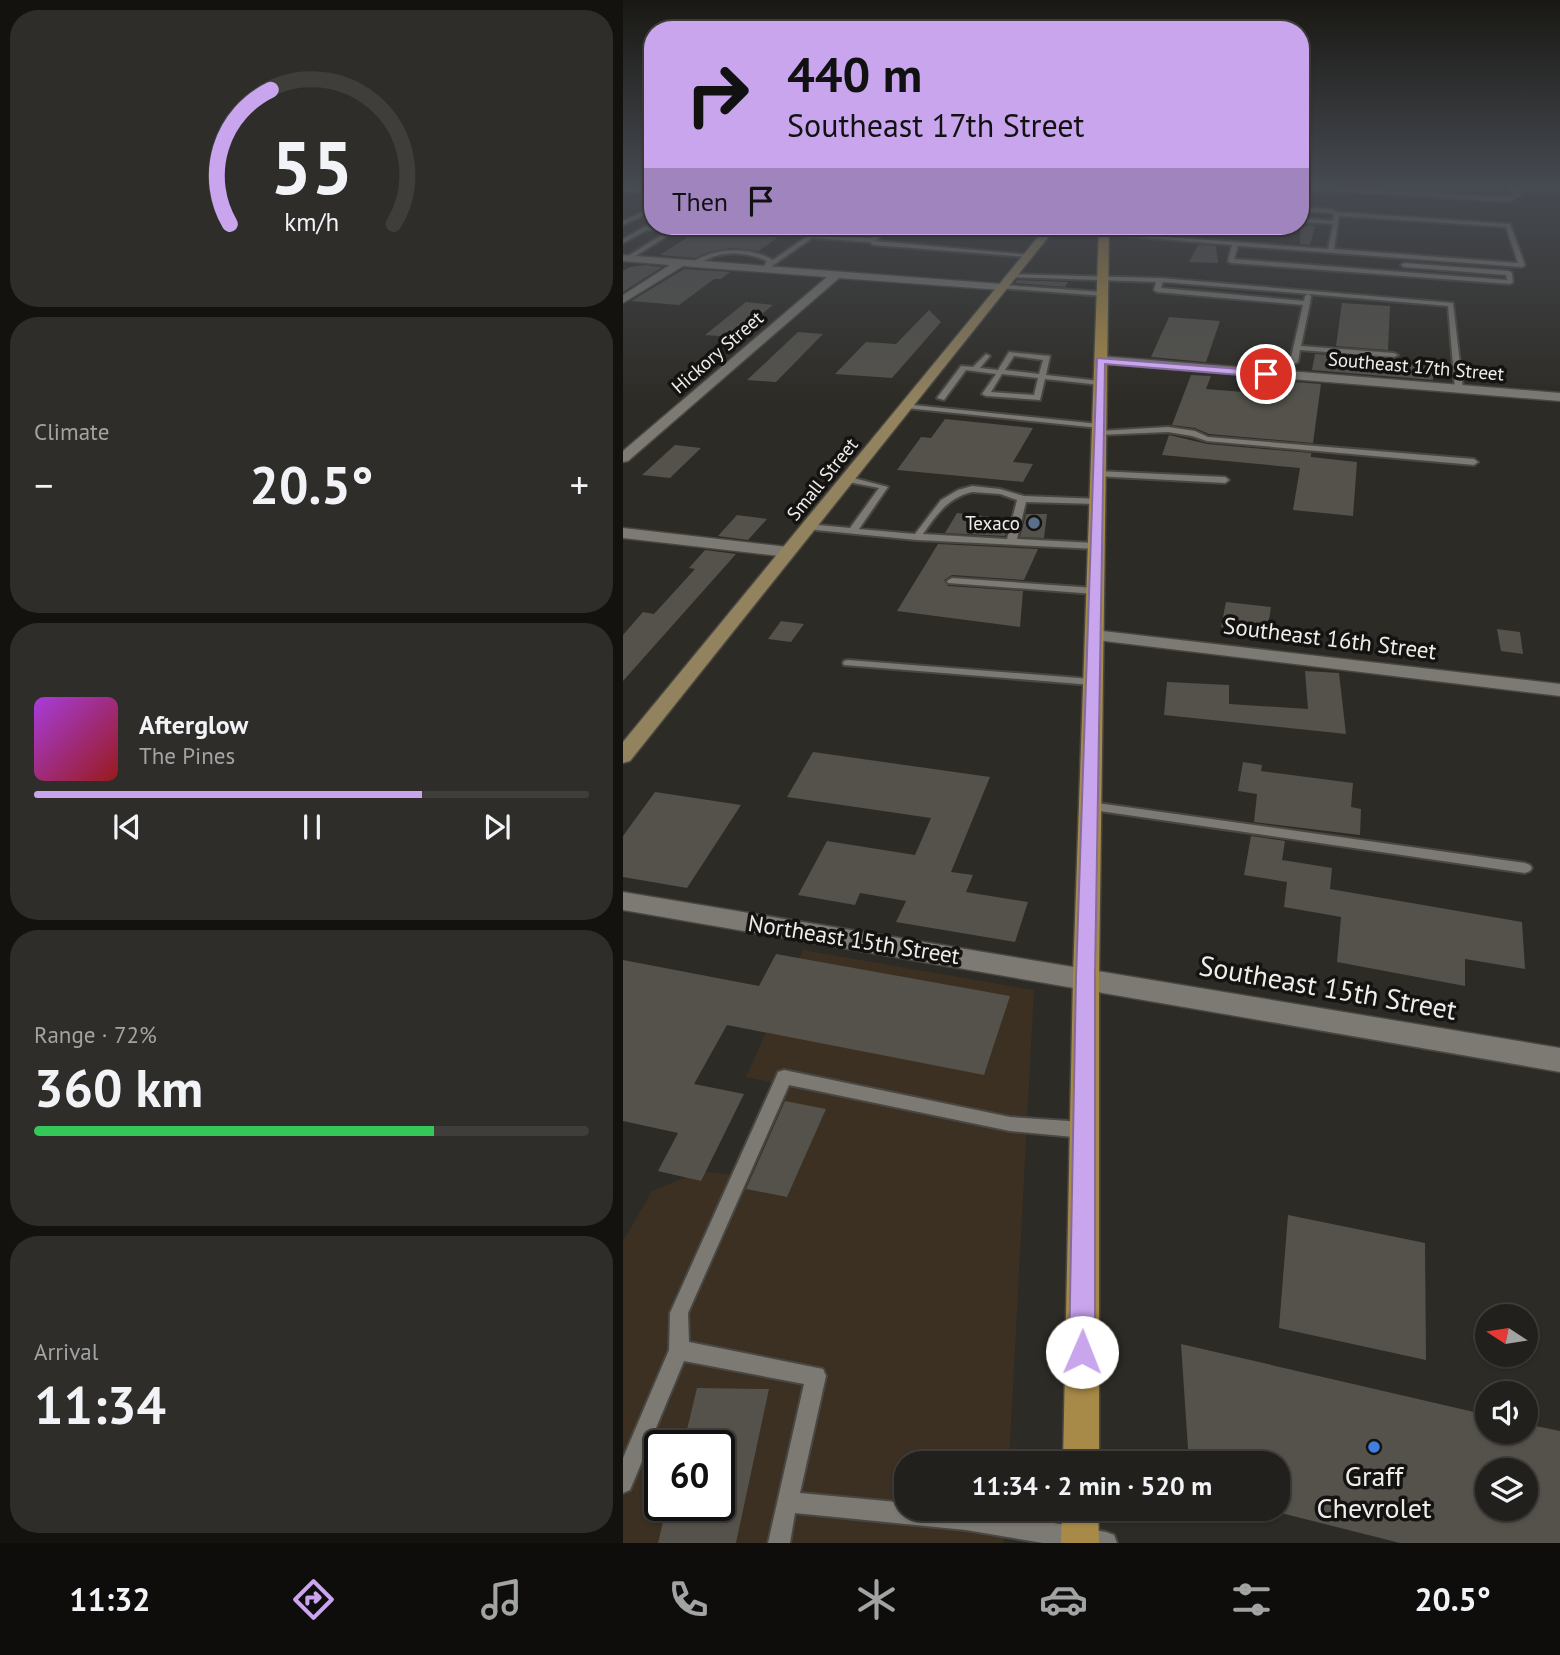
<!DOCTYPE html>
<html lang="en">
<head>
<meta charset="utf-8">
<style>
  :root { --surface:#22201c; --page:#2e2d29; --text:#f1f3f6; --muted:#a2a3a3; --line:#3f3e3b; --accent:#c9a5ee }
  body { margin:0; font-family:"PT Sans",sans-serif; background:var(--page); color:var(--text); height:100vh; display:flex; flex-direction:column; font-size:26px; white-space:nowrap }
  * { box-sizing:border-box; margin:0 }
  p { font-size:23px; color:var(--muted) }
  .icon { flex:none; width:38px; height:38px; fill:none; stroke:currentColor; stroke-width:2; stroke-linecap:round; stroke-linejoin:round }
  .map { position:relative; flex:1; overflow:hidden }
  .side { display:flex; flex-direction:column; gap:10px; padding:10px; background:#13120f; width:623px }
  .side>* { flex:none }
  .hud { position:absolute; left:21px; top:21px; width:665px; height:214px; border-radius:28px; box-shadow:0 2px 5px #0004,0 0 0 2px var(--line); background:#c9a5ee; color:#111; overflow:hidden }
  .needle { width:46px; rotate:282deg }
  .fabs { position:absolute; left:852px; top:1304px; display:grid; gap:14px }
  .fabs a { display:grid; place-items:center; width:63px; height:63px; border-radius:50%; background:var(--surface); box-shadow:0 2px 5px #0004,0 0 0 2px var(--line); font-size:35px }
  .speed { position:absolute; left:21px; top:1430px; display:flex; gap:14px; font-size:35px; font-weight:700; text-align:center }
  .speed>* { display:grid; place-content:center; width:91px; height:91px; border-radius:50%; background:var(--surface); box-shadow:0 2px 5px #0004,0 0 0 2px var(--line); line-height:1 }
  .speed .limit { border:4px solid #111; border-radius:10px; background:#fff; color:#111 }
  .pin { position:absolute; display:grid; place-items:center; width:60px; height:60px; color:#fff; margin:-30px; border:4px solid #fff; border-radius:50%; box-shadow:0 2px 7px #0007 }
  .me { position:absolute; width:77px; margin:-38px; rotate:1deg; stroke-linejoin:round; filter:drop-shadow(0 0 5px #0008) }
  .turn { display:flex; align-items:center; gap:24px; height:147px; padding:0 28px; font-size:32px }
  .turn .icon { width:91px; height:91px; stroke-width:2.5 }
  .turn b { display:block; font-size:49px; line-height:60px }
  .then { display:flex; align-items:center; height:66px; padding:0 28px; background:#0003; gap:14px; font-size:26px }
  .big { font-size:52px; font-weight:800; line-height:1.1 }
  .side .tile { flex:1; display:flex; flex-direction:column; justify-content:center; gap:10px; min-width:0; padding:0 24px; border-radius:28px; background:var(--page) }
  .side .dial { align-items:center; gap:0 }
  .dial svg { height:182px; overflow:visible; fill:none; stroke:var(--line); stroke-width:7; stroke-linecap:round; text-anchor:middle }
  .dial text { fill:var(--text); stroke:none }
  .song { display:flex; align-items:center; gap:21px }
  .cover { width:84px; height:84px; border-radius:10px; background:linear-gradient(135deg,hsl(280 70% 55%),hsl(0 70% 35%)) }
  .played { height:7px; border-radius:4px; background:linear-gradient(90deg,var(--accent) 70%,var(--line) 70%) }
  .keys { display:flex; justify-content:space-around; direction:ltr }
  .heat { display:flex; justify-content:space-between; align-items:center; font-size:38px; direction:ltr }
  .charge { height:10px; border-radius:5px; background:linear-gradient(90deg,#34c759 72%,var(--line) 0) }
  .trip { position:absolute; left:271px; top:1451px; width:396px; height:70px; border-radius:28px; background:var(--surface); box-shadow:0 2px 5px #0004,0 0 0 2px var(--line); font-weight:800; line-height:70px; text-align:center }
  .tab-bar { display:flex; height:112px; justify-content:space-around; align-items:center; background:#0e0d0b; color:var(--muted) }
  .tab-bar .icon { width:49px; height:49px }
  .tab-bar .selected { color:var(--accent) }
  .tab-bar b { font-size:32px; color:var(--text) }
  main { display:flex; flex:1; min-height:0 }
  .map>svg:first-child { display:block }
  .commercial { fill:#3b3021; fill-rule:evenodd }
  .building { fill:#54524b; fill-rule:evenodd }
  .lines { fill:none; stroke-linecap:round; stroke-linejoin:round }
  .lane-casing { stroke:#494743; stroke-width:4 }
  .street-casing { stroke:#494743; stroke-width:3 }
  .secondary-casing { stroke:#494743; stroke-width:3 }
  .primary-casing { stroke:#494743; stroke-width:3 }
  .lane { fill:#7c7a73; fill-rule:evenodd }
  .street { fill:#7c7a73; fill-rule:evenodd }
  .secondary { fill:#92825e; fill-rule:evenodd }
  .primary { fill:#a88a48; fill-rule:evenodd }
  .rail { stroke:#91908b; stroke-width:2.5; stroke-dasharray:6 6; stroke-linecap:butt }
  .route { fill:#c9a5ee; stroke:#836b9b; stroke-width:2 }
  .service-dot { fill:#5c6f8a; stroke:#141311; stroke-width:2.5 }
  .shop-dot { fill:#3f7fe0; stroke:#141311; stroke-width:2.5 }
  .labels { text-anchor:middle; dominant-baseline:central; stroke-width:7; stroke-linejoin:round; paint-order:stroke }
  .far-street-label { font-size:19px; fill:#eeede9; stroke:#141311 }
  .far-poi-label { font-size:19px; fill:#eeede9; stroke:#141311; text-anchor:end }
  .street-label { font-size:23px; fill:#eeede9; stroke:#141311 }
  .near-street-label { font-size:28px; fill:#eeede9; stroke:#141311 }
  .near-poi-label { font-size:28px; fill:#eeede9; stroke:#141311 }
</style>
</head>
<body>
<main>
<section class="side">
<div class="tile dial"><svg viewBox="0 0 100 80">
<path d="M14 69A42 42 0 1 1 86 69"/>
<path d="M14 69A42 42 0 0 1 32 10" stroke="#c9a5ee"/>
<text x="50" y="56" font-size="32" font-weight="700">55</text>
<text x="50" y="72" font-size="11">km/h</text>
</svg></div>
<div class="tile"><p>Climate</p>
<div class="heat"><a>−</a><b class="big">20.5°</b><a>+</a></div>
</div>
<div class="tile">
<div class="song"><i class="cover"></i><div><b>Afterglow</b><p>The Pines</p></div></div>
<div class="played"></div>
<div class="keys"><svg class="icon" aria-label="previous" viewBox="0 0 24 24"><path d="M18 5L8 12l10 7zM5 5v14"/></svg><svg class="icon" aria-label="pause" viewBox="0 0 24 24"><path d="M8 5v14M16 5v14"/></svg><svg class="icon" aria-label="next" viewBox="0 0 24 24"><path d="M6 5l10 7-10 7zM19 5v14"/></svg></div>
</div>
<div class="tile"><p>Range · 72%</p><b class="big">360 km</b><div class="charge"></div></div>
<div class="tile"><p>Arrival</p><b class="big">11:34</b></div>
</section>
<div class="map">
<svg width="937" height="1543" viewBox="0 0 937 1543">
  <rect width="100%" height="100%" fill="#2d2b25"/>
  <path class="commercial" d="M180 950 411 990 386 1463H284V1508L383 1509 381 1543H0V1241L29 1191 77 1171 111 1175 156 1084 123 1077ZM37 1446H96V1505H37Z"/>
  <g class="building">
    <path d="M677 225 692 226 687 245 677 244Z"/>
    <path d="M82 226H170L136 251 108 248 86 252 72 258 37 255Z"/>
    <path d="M575 245 593 246 595 263 566 262Z"/>
    <path d="M21 265 39 267 0 292V271L7 267Z"/>
    <path d="M61 269 107 272 98 279H91L56 305 8 301Z"/>
    <path d="M394 280 445 282 442 287 392 283Z"/>
    <path d="M123 302 150 305 111 337 82 335Z"/>
    <path d="M719 303 767 306 765 350 713 346Z"/>
    <path d="M306 310 318 322 269 378 212 374 243 342 273 344Z"/>
    <path d="M546 317 597 321 583 362 528 357Z"/>
    <path d="M175 332 200 334 153 382 124 380Z"/>
    <path d="M692 354 810 362V380L689 370Z"/>
    <path d="M568 375 588 376 583 389 633 393 636 379 698 384 690 443 586 434 572 428 549 425Z"/>
    <path d="M322 419 410 428 390 462 410 464 400 482 274 470 298 437 308 438Z"/>
    <path d="M546 435 584 444 688 453V457L734 462 730 516 670 510 677 468 539 455Z"/>
    <path d="M52 445 78 448 47 478 19 475Z"/>
    <path d="M334 513 386 519 382 536 322 533Z"/>
    <path d="M403 514H424L421 538 397 537Z"/>
    <path d="M114 515 144 519 125 540 95 536Z"/>
    <path d="M315 544 415 549 401 580 329 575 321 580 325 586 400 591 397 627 274 611Z"/>
    <path d="M82 550 113 554 0 681V635L20 612 31 614 72 569 66 568Z"/>
    <path d="M603 602 648 607 644 632 598 627Z"/>
    <path d="M158 621 181 624 168 642 145 639Z"/>
    <path d="M874 629 897 632 900 654 878 651Z"/>
    <path d="M682 671 716 673 723 734 541 715 544 682 606 685V704L685 709Z"/>
    <path d="M190 752 367 777 328 872 350 875 343 892 405 902 392 942 273 922 283 901 237 893 232 905 175 895 204 841 292 855 308 818 164 797Z"/>
    <path d="M620 762 639 765 638 771 730 783 728 807 738 809 737 835 631 822 634 794 615 791Z"/>
    <path d="M32 792 118 805 64 888 0 877V836Z"/>
    <path d="M628 836 662 841 659 860 709 868 707 889 899 922 902 969 842 959V986L714 962 718 917 661 907 664 882 621 875Z"/>
    <path d="M153 954 387 996 361 1075 104 1025 71 1084 121 1094 78 1181 35 1171 55 1133 0 1121V960L136 986Z"/>
    <path d="M162 1101 203 1109 164 1197 123 1189Z"/>
    <path d="M665 1215 802 1243 803 1360 656 1328Z"/>
    <path d="M558 1344 864 1415V1432H903V1424L937 1431V1543H777L654 1512V1463H566ZM864 1470H903V1508H864Z"/>
    <path d="M74 1388 146 1389 113 1543H35L44 1505H96V1446H60Z"/>
  </g>
  <g class="lines">
    <g class="lane-casing">
      <g id="lane">
        <path d="M0 188 30 190V194L0 192Z"/>
        <path d="M30 207V211L0 225V221Z"/>
        <path d="M677 207 708 209 715 212 887 224 902 265 899 267 615 246 611 259 884 280 883 275 781 267 778 265 781 263 886 271 889 273 890 282 887 284 608 263 605 261 609 245 478 234 481 232 539 237 543 226H549L545 237 705 249 710 224 677 222V218L710 221 711 215 707 213 677 211ZM716 216 883 227 895 263 711 249Z"/>
        <path d="M23 226 54 230 6 260H2V258L45 231 24 230 0 243V239Z"/>
        <path d="M199 226H205L193 235 248 238 259 229 225 226H274L266 229 252 241 408 255 405 257 250 245 247 242 189 238 142 271 139 269 144 261C128 254 110 251 93 256 84 258 75 266 67 264 90 247 125 246 150 260Z"/>
        <path d="M294 226H317L425 235 422 237Z"/>
        <path d="M388 274 537 278 830 303 840 389 836 391 832 389 825 306 685 294 688 296 687 303 678 346 771 353 775 355 771 357 677 350 675 362 671 364 667 362 680 305 534 292 531 290 533 282 386 277ZM540 282 685 294 682 296 681 301 538 288Z"/>
        <path d="M379 285 480 292 483 294 480 296 377 288Z"/>
        <path d="M386 352 427 356 423 375 477 381 481 383 477 385 422 379 417 400 363 396 359 394 373 374 343 370 321 400 314 398 338 366 350 367 363 354 367 356 357 368 375 370ZM391 356 420 360 416 374 382 370ZM379 374 415 378 411 395 368 392Z"/>
        <path d="M280 404 476 424 480 426 476 428 283 408H280Z"/>
        <path d="M545 427 572 431 585 437 851 459 855 462 851 465 584 441 569 436 545 432 476 435 472 433 476 431Z"/>
        <path d="M475 471 602 477 606 480 602 483 472 476V472Z"/>
        <path d="M223 476 265 487 236 529 292 534 318 500 335 490 349 486 377 489 401 496 477 499V503L474 504 403 502 394 539 473 543 478 546 473 549 294 540 182 529V525L185 524 227 528 256 488 220 481V477ZM349 492 377 494 394 500 384 539 300 534C313 515 326 497 349 492Z"/>
        <path d="M329 578 472 588 477 591 472 594 325 583 324 581Z"/>
        <path d="M225 660 469 679 475 682 469 685 221 665 220 663 221 661Z"/>
        <path d="M467 802 902 863 907 865 909 868 907 871 902 873 463 809 461 806 463 803Z"/>
        <path d="M161 1070 387 1117 461 1122 467 1125 469 1130 467 1135 461 1138 387 1131 166 1085 65 1313 66 1342 200 1369 203 1376 177 1493 284 1503V1508H344L483 1532 491 1535 494 1543H420L343 1530 172 1513 167 1543H145L181 1384 61 1361 7 1490 0 1493V1458L46 1350 47 1313 153 1077 155 1072Z"/>
      </g>
    </g>
    <g class="street-casing">
      <g id="street">
        <path d="M682 187 885 196 889 195 886 187H894L898 196 886 202 686 190Z"/>
        <path d="M0 255 379 284 384 287 379 290 216 278 5 461 0 462V451L204 277 60 266 0 303V295L47 265 0 261Z"/>
        <path d="M478 356 937 393V401L474 363 472 360Z"/>
        <path d="M0 528 165 547 173 552 165 557 0 538Z"/>
        <path d="M471 630 937 684V696L465 639 462 635Z"/>
        <path d="M0 892 937 1048V1072L0 910Z"/>
      </g>
    </g>
    <g class="secondary-casing">
      <path id="secondary" d="M424 226H434L7 761 0 763V742Z"/>
    </g>
    <g class="primary-casing">
      <g id="primary">
        <path d="M476 226H486L476 977V1463H440L450 977Z"/>
        <path d="M439 1508H475L476 1543H438Z"/>
      </g>
    </g>
    <use href="#lane" class="lane"/>
    <use href="#street" class="street"/>
    <use href="#secondary" class="secondary"/>
    <use href="#primary" class="primary"/>
    <path class="rail" d="M935 187 937 191"/>
  </g>
  <linearGradient id="sky" x2="0" y2="1"><stop stop-color="#191814"/><stop offset="0.46" stop-color="#464a51"/><stop offset="1" stop-color="#464a51" stop-opacity="0"/></linearGradient>
  <rect width="937" height="403" fill="url(#sky)"/>
  <path class="route" d="M474 358 643 371 648 374 643 377 482 364 472 977V1352L468 1361 459 1364 450 1361 446 1352 453 977Z"/>
  <circle class="service-dot" cx="411" cy="523" r="7"/>
  <circle class="shop-dot" cx="751" cy="1447" r="7"/>
  <g class="labels">
    <g class="far-street-label">
      <text transform="translate(94 352) rotate(-41)">Hickory Street</text>
      <text transform="translate(793 366) rotate(5)">Southeast 17th Street</text>
      <text transform="translate(199 479) rotate(-51)">Small Street</text>
    </g>
    <g class="far-poi-label">
      <text x="397" y="523">Texaco</text>
    </g>
    <g class="street-label">
      <text transform="translate(707 638) rotate(7)">Southeast 16th Street</text>
      <text transform="translate(231 939) rotate(9)">Northeast 15th Street</text>
    </g>
    <g class="near-street-label">
      <text transform="translate(705 987) rotate(10)">Southeast 15th Street</text>
    </g>
    <g class="near-poi-label">
      <text x="751" y="1475">Graff<tspan x="751" dy="32">Chevrolet</tspan></text>
    </g>
  </g>
</svg>
<div class="fabs">
<a><svg class="needle" viewBox="-14 -14 28 28"><path d="M0-13l5 13h-10z" fill="#e53935"/><path d="M0 13l5-13h-10z" fill="#a2a3a3"/></svg></a>
<a><svg class="icon" aria-label="sound" viewBox="0 0 24 24"><path d="M4 9h4l5-4v14l-5-4H4zM17 9q2 3 0 6"/></svg></a>
<a><svg class="icon" aria-label="layers" viewBox="0 0 24 24"><path d="M12 4l9 5-9 5-9-5zM3 14l9 5 9-5"/></svg></a>
</div>
<div class="speed"><div class="limit">60</div></div>
<div class="pin" style="left:643px;top:374px;background:#d93025"><svg class="icon" aria-label="arrive" viewBox="0 0 24 24"><path d="M6 21V4h12l-3 4 3 4H6"/></svg></div>
<svg class="me" style="left:459px;top:1352px" viewBox="-20 -20 40 40"><circle r="19" fill="#fff"/><path d="M0-13L10 11 0 6-10 11z" fill="#c9a5ee"/></svg>
<div class="trip">11:34 · 2 min · 520 m</div>
<div class="hud">
<div class="turn"><svg class="icon" aria-label="right" viewBox="0 0 24 24"><path d="M7 20v-9h11M14 6l5 5-5 5"/></svg><div><b>440 m</b>Southeast 17th Street</div></div>
<div class="then">Then<svg class="icon" aria-label="arrive" viewBox="0 0 24 24"><path d="M6 21V4h12l-3 4 3 4H6"/></svg></div>
</div>
</div>
</main>
<nav class="tab-bar">
<b>11:32</b>
<svg class="icon selected" aria-label="directions" viewBox="0 0 24 24"><path d="M12 3l9 9-9 9-9-9zM9 14v-3h6M13 9l2 2-2 2"/></svg>
<svg class="icon" aria-label="music" viewBox="0 0 24 24"><path d="M9 18V5l10-2v13"/><circle cx="6" cy="18" r="3"/><circle cx="16" cy="16" r="3"/></svg>
<svg class="icon" aria-label="phone" viewBox="0 0 24 24"><path d="M5 4h4l2 5-3 2q2 4 5 5l2-3 5 2v4C11 20 4 13 5 4z"/></svg>
<svg class="icon" aria-label="climate" viewBox="0 0 24 24"><path d="M12 3v18M4 7l16 10M4 17L20 7"/></svg>
<svg class="icon" aria-label="car" viewBox="0 0 24 24"><path d="M5 17H2v-5l4-1 3-4h7l3 4 3 1v5h-3M9 17h6M6 11h13"/><circle cx="7" cy="17" r="2"/><circle cx="17" cy="17" r="2"/></svg>
<svg class="icon" aria-label="filters" viewBox="0 0 24 24"><path d="M4 7h16M4 17h16"/><circle cx="9" cy="7" r="2"/><circle cx="15" cy="17" r="2"/></svg>
<b>20.5°</b>
</nav>
</body>
</html>
